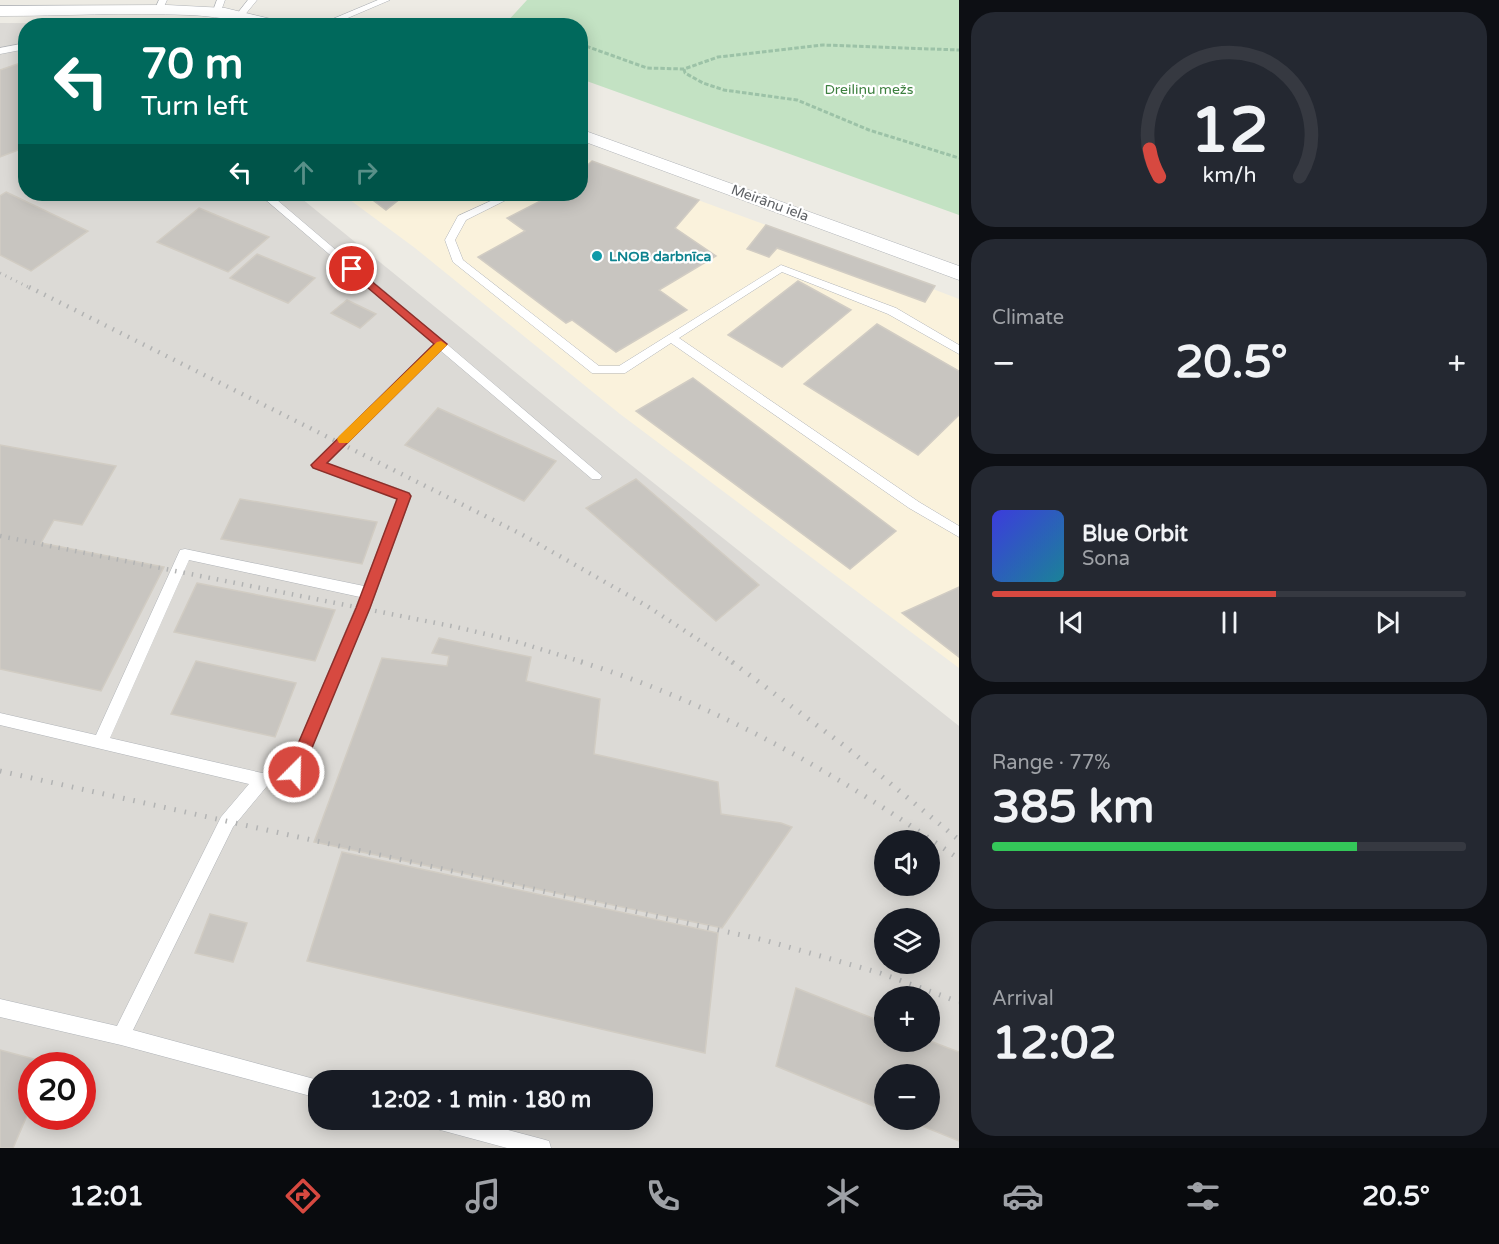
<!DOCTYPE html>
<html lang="en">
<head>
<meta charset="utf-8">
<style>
  :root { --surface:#171b24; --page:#242831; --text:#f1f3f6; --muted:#9ea1a6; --line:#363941; --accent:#d74940 }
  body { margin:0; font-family:"Varela Round",sans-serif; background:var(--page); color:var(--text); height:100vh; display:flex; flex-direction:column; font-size:22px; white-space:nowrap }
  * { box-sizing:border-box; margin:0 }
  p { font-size:20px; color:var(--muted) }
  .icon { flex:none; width:33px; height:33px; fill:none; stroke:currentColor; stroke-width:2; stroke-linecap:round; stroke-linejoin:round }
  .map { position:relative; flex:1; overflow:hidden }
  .drawer { display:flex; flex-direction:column; gap:12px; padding:12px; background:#0d0f14; width:540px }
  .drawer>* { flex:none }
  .hud { position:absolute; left:18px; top:18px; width:570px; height:183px; border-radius:24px; box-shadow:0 3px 15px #0003; background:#00695c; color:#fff; overflow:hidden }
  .buttons { position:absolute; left:874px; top:830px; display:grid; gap:12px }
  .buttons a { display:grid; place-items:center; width:66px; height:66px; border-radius:50%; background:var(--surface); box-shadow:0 3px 15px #0003; font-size:30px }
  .speed { position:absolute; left:18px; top:1052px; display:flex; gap:12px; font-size:30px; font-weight:700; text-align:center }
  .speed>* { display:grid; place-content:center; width:78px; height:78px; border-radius:50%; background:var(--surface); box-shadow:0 3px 15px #0003; line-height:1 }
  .speed .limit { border:9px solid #d22; background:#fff; color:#111 }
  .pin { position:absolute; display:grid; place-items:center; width:51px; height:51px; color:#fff; margin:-26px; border:3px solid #fff; border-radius:50%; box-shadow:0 2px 6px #0007 }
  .me { position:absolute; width:66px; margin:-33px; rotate:23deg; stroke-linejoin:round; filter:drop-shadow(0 0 4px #0008) }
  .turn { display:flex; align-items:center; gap:21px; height:126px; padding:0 24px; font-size:27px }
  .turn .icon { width:78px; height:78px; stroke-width:2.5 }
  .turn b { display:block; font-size:42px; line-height:51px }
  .lanes { display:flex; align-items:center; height:57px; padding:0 24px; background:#0003; justify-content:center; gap:30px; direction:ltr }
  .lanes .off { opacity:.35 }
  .big { font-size:45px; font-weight:800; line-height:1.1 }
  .drawer .card { flex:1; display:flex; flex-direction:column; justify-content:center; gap:9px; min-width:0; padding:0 21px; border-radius:24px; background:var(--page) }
  .drawer .dial { align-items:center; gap:0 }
  .dial svg { height:156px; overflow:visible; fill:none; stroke:var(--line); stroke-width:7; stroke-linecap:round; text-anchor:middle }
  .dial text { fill:var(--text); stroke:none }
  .song { display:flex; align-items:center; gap:18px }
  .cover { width:72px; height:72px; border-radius:9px; background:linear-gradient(135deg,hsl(240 70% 55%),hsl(190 70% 35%)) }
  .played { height:6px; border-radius:3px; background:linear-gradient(90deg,var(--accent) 60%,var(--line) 60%) }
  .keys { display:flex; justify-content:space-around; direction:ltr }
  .heat { display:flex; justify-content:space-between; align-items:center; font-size:33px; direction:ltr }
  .charge { height:9px; border-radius:4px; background:linear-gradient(90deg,#34c759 77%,var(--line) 0) }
  .trip { position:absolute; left:308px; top:1070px; width:345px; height:60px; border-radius:24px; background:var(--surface); box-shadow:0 3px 15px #0003; font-weight:800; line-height:60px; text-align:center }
  .menu { display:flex; height:96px; justify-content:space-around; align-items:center; background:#090b0e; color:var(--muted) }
  .menu .icon { width:42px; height:42px }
  .menu .current { color:var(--accent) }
  .menu b { font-size:27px; color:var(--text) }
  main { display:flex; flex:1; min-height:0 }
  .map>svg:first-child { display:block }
  .commercial { fill:#faf2dc }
  .industrial { fill:#dcdad6; fill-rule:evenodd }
  .green { fill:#c3e2c3 }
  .building { fill:#c8c5c0; stroke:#d1ccc3; stroke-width:1.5 }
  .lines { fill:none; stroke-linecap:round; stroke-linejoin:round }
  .service-casing { stroke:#b1b4b8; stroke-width:1 }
  .minor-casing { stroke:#b1b4b8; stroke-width:1 }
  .path { stroke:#9cc2a7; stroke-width:3; stroke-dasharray:4.5 2; stroke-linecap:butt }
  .service { fill:#fff; fill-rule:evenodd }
  .minor { fill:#fff; fill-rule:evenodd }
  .rail-far2 { stroke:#b2b3b3; stroke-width:3; stroke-dasharray:1 5; stroke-linecap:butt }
  .rail-far1 { stroke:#b2b3b3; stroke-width:4.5; stroke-dasharray:1.5 7; stroke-linecap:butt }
  .rail { stroke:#b2b3b3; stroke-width:5; stroke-dasharray:1.5 9; stroke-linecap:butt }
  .route { fill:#d74940; stroke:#8c2f2a; stroke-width:1.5 }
  .slow { fill:#f59e0b }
  .culture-dot { fill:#0f9aa8; stroke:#fff; stroke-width:2 }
  .labels { text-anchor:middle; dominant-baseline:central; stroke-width:4.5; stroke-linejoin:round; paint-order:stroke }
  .far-park-label { font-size:14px; fill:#3e8040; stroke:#fff }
  .far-street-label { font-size:14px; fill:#5c5f63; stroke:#fff }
  .far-culture-label { font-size:14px; font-weight:bold; fill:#0d838f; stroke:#fff; text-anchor:start }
</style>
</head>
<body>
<main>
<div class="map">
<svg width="959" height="1148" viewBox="0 0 959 1148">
  <rect width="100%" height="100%" fill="#edebe4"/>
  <path class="commercial" d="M581 157 766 225 959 299V668L620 414 415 248 342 194H580Z"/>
  <path class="industrial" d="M0 23 231 24 26 26V194H296L562 410 959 726V1148H0ZM885 840H930V885H885ZM885 918H930V963H885ZM885 996H930V1041H885ZM32 1065H82V1116H32ZM885 1074H930V1119H885ZM318 1080H642V1119H318Z"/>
  <path class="green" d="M527 0H959V215L581 79 580 26 504 25Z"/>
  <g class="building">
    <path d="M26 61V147L0 157V70Z"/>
    <path d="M592 161 699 200 675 228 716 256 659 290 687 310 616 352 572 320 566 323 478 257 525 231 507 218 554 194H580V172Z"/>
    <path d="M6 192 88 231 31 271 0 255V196Z"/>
    <path d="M365 194H406L386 210Z"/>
    <path d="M199 208 269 237 228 272 157 242Z"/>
    <path d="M766 225 935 286 925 302 777 248 769 257 747 249Z"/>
    <path d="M257 254 315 278 288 303 230 278Z"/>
    <path d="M798 281 851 310 782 367 728 335Z"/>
    <path d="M347 300 376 314 360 328 331 313Z"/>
    <path d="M877 324 959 371V415L918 455 804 384Z"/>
    <path d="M693 378 896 531 850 569 636 411Z"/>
    <path d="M438 408 556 461 524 501 405 445Z"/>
    <path d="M0 445 116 466 82 525 54 520 41 543 164 567 101 691 0 669Z"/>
    <path d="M636 479 759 585 716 621 586 508Z"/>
    <path d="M240 499 377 522 362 564 221 539Z"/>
    <path d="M197 583 335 610 315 661 174 632Z"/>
    <path d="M959 587V657L902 613Z"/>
    <path d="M439 638 531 657 526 681 600 699 594 754 718 782 721 814 781 823 792 827 722 928 314 842 382 658 447 666 449 656 432 653Z"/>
    <path d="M196 661 296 683 275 737 171 714Z"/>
    <path d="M342 852 718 933 705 1053 307 961Z"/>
    <path d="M210 914 247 923 233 962 195 953Z"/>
    <path d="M796 988 885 1023V1041H930L959 1052V1141L905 1119H930V1074H885V1111L776 1066Z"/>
    <path d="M0 1050 49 1063 48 1065H32V1104L13 1148H0Z"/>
  </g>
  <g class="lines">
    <g class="service-casing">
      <g id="service">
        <path d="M159 0H167L162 11 159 12 155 9Z"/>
        <path d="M217 0H225L221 11 217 14 213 11Z"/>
        <path d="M248 0H257L244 16H238L237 14Z"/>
        <path d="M378 0H390L329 26H316Z"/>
        <path d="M26 43V49L0 54V48Z"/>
        <path d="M259 194H270L602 476 600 479H592L441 351 326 463 410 493 411 496 370 608 299 777 267 786 233 827 133 1030 318 1080V1098L121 1045 0 1017V999L117 1026 221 817 249 784 0 725V713L96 735 180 550 185 549 364 586 398 498 313 468 311 465 434 344ZM189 560 360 597 289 766 262 773 110 738Z"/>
        <path d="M506 194H518L466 220 455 240 463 260 599 366H619L781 265 896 308 959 345V354L888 314 782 272 679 338 919 502 959 526V537L909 508 671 343 625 373H592L453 262 445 240 458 216Z"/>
        <path d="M424 1119H467L542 1139 549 1141 551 1148H507L433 1128 427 1125Z"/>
      </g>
    </g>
    <g class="minor-casing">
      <g id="minor">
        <path d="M167 5 225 8 288 23 290 26C256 26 223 16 189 15 126 12 63 16 0 16V6Z"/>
        <path d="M580 129 959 266V280L580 140Z"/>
      </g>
    </g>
    <g class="path">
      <path d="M580 44 647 68 684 69 718 57 823 45 959 50"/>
      <path d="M684 69 685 73 703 83 724 90 797 100 869 130 959 158"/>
    </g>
    <use href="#service" class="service"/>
    <use href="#minor" class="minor"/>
    <path class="rail-far2" d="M0 273 32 289"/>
    <g class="rail-far1">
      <path d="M29 287 521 534 647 606 734 663"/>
      <path d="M0 536 456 627 511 640 586 663"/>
    </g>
    <g class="rail">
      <path d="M581 662C718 704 843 777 959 859"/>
      <path d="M732 662 846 747 959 840"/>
      <path d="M0 771 764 940 880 973 959 1002"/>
    </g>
  </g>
  <path class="route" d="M352 265 447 344 327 463 409 493 411 496 370 608 302 772 300 777 294 779 289 777 286 772 356 608 397 499 313 468 311 465 434 344 348 271V266Z"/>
  <path class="slow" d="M441 341 447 345 445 347 348 443H339L337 439 339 436 437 342Z"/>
  <circle class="culture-dot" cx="597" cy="256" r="6"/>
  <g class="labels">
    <g class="far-park-label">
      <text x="869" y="89">Dreiliņu mežs</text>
    </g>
    <g class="far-street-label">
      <text transform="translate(770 203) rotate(20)">Meirānu iela</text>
    </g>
    <g class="far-culture-label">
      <text x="609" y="256">LNOB darbnīca</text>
    </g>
  </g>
</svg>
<div class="buttons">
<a><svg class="icon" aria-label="sound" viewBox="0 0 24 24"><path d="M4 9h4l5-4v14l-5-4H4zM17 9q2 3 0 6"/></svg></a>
<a><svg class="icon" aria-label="layers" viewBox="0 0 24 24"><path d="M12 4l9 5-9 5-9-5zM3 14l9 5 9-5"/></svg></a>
<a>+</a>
<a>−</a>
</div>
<div class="speed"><div class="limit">20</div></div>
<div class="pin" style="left:352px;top:269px;background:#d93025"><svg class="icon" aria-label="arrive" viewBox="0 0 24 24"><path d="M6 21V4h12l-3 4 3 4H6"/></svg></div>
<svg class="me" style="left:294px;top:772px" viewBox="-20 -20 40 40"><circle r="17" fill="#d74940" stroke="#fff" stroke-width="3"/><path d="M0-11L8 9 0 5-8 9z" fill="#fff"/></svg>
<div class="trip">12:02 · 1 min · 180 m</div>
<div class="hud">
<div class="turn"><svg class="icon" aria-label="left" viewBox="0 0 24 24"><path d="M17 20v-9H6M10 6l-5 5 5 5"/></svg><div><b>70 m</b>Turn left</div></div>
<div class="lanes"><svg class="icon" aria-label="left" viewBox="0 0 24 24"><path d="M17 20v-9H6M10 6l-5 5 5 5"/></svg><svg class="icon off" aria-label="ahead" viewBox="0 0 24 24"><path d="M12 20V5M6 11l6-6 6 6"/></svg><svg class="icon off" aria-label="right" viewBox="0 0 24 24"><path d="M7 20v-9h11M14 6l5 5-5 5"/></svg></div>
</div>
</div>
<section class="drawer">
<div class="card dial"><svg viewBox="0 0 100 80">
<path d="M14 69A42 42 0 1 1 86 69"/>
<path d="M14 69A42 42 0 0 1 9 55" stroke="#d74940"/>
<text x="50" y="56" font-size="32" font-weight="700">12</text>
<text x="50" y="72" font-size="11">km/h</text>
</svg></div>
<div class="card"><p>Climate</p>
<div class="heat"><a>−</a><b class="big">20.5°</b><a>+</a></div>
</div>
<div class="card">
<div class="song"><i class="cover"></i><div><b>Blue Orbit</b><p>Sona</p></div></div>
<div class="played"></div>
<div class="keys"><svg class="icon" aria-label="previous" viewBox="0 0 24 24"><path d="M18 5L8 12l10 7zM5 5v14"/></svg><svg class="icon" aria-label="pause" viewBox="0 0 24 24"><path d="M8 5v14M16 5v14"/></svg><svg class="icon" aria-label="next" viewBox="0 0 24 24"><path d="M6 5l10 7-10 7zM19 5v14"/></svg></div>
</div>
<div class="card"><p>Range · 77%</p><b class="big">385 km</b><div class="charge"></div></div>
<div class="card"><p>Arrival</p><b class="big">12:02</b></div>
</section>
</main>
<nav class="menu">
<b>12:01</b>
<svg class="icon current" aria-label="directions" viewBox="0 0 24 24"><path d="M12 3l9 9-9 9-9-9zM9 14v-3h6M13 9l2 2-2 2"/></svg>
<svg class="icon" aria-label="music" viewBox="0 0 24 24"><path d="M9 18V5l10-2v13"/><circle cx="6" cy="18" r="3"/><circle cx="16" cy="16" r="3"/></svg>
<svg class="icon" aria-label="phone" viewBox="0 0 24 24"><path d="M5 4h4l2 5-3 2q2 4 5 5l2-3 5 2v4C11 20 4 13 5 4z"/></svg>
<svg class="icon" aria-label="climate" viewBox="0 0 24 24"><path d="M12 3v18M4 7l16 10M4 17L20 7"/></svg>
<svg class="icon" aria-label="car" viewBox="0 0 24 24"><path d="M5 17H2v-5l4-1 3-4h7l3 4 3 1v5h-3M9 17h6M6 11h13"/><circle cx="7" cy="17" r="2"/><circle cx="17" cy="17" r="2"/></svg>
<svg class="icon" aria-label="filters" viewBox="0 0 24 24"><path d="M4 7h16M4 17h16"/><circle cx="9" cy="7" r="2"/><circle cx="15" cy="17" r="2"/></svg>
<b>20.5°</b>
</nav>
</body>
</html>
